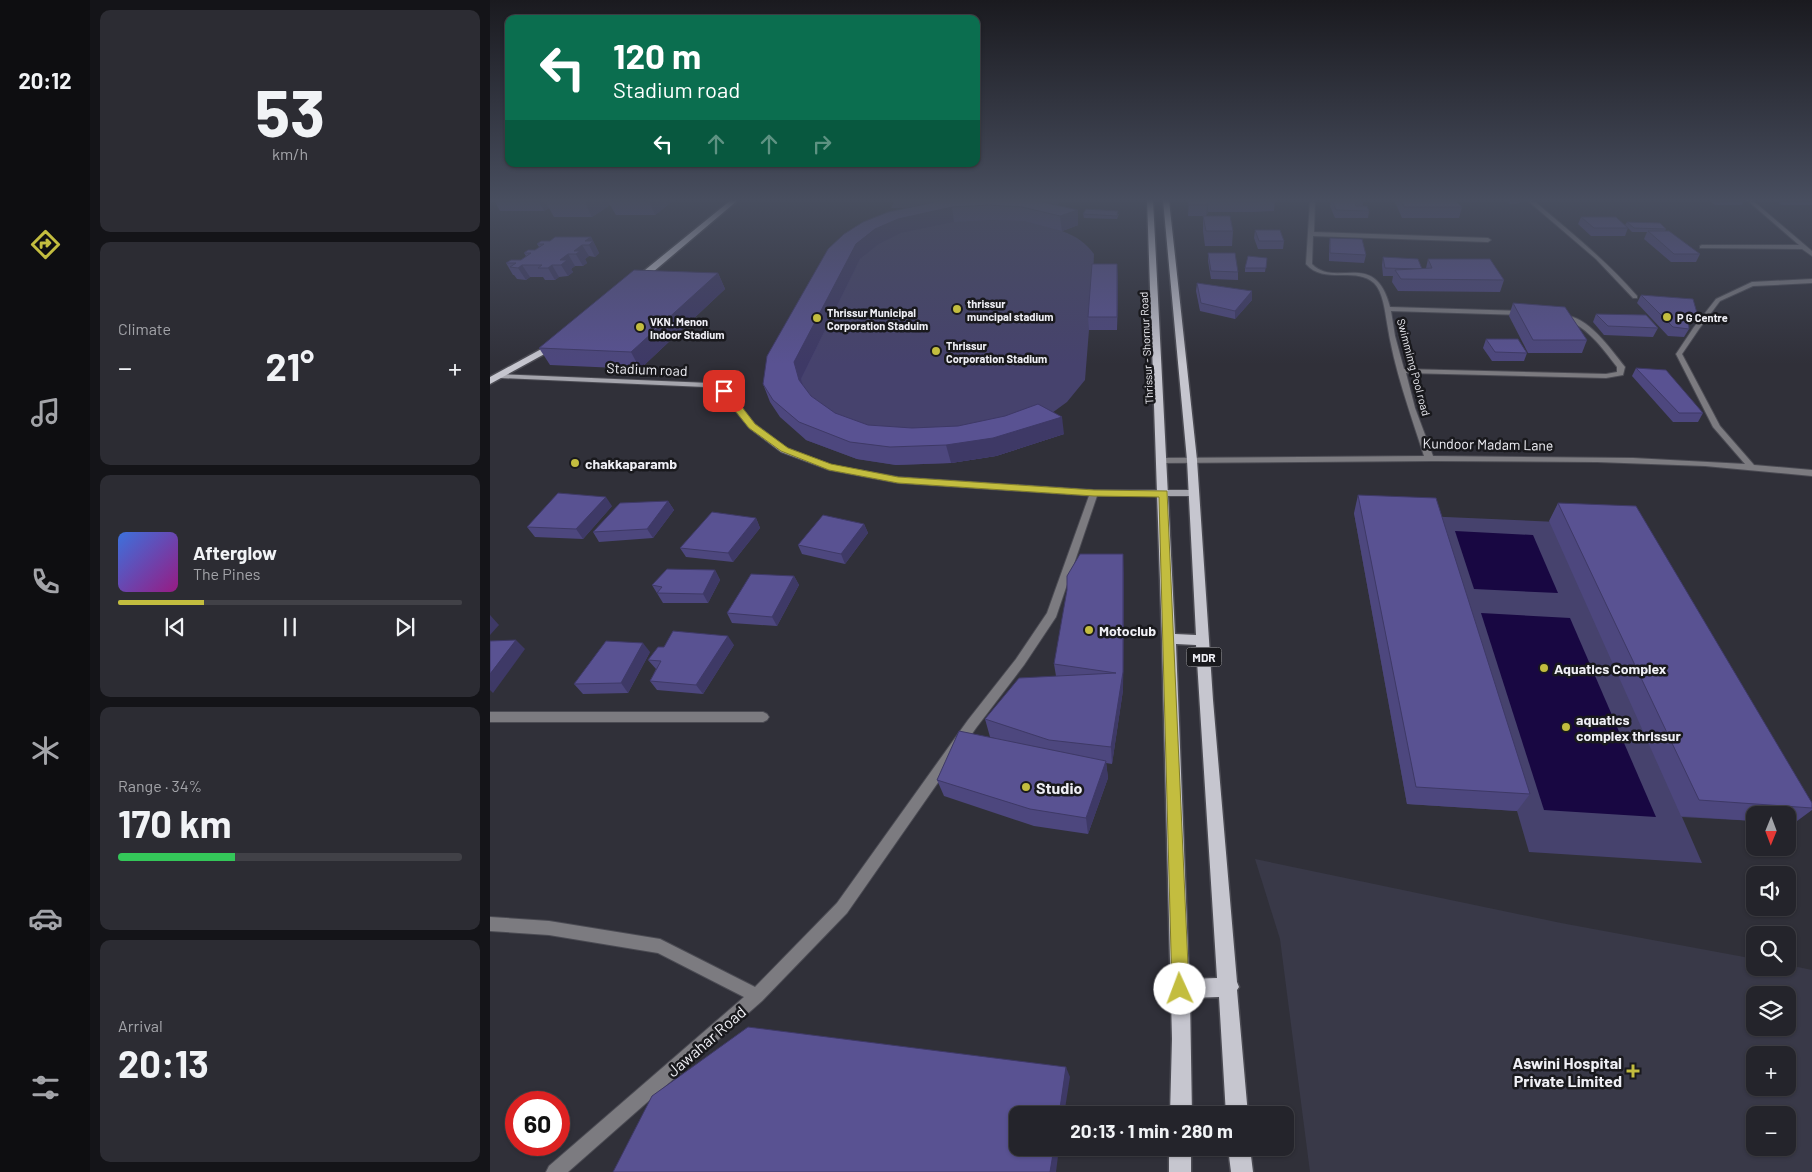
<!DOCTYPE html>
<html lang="en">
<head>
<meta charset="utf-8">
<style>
  :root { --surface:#24242b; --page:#2c2c33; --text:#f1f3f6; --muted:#a3a4a9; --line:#414147; --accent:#c3bd3f }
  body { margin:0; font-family:Barlow,sans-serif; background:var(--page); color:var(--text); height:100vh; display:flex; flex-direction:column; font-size:19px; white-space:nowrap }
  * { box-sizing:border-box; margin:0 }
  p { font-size:16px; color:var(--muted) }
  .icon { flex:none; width:28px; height:28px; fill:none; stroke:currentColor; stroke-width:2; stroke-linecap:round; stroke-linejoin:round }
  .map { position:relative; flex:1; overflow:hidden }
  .panel { display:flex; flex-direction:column; gap:10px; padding:10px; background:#141418; width:400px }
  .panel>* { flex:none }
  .hud { position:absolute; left:15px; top:15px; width:475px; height:152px; border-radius:10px; box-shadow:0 1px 4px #0004,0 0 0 1px var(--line); background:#0b6e4f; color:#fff; overflow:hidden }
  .needle { width:32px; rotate:181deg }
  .controls { position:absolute; left:1256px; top:806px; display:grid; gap:10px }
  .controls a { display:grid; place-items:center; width:50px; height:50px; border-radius:10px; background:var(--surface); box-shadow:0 1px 4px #0004,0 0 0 1px var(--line); font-size:25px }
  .speed { position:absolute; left:15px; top:1091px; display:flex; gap:10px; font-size:25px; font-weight:700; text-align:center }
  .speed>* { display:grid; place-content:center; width:65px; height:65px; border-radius:50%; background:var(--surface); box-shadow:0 1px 4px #0004,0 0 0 1px var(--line); line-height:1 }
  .speed .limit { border:8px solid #d22; background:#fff; color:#111 }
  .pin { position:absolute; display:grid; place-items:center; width:42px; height:42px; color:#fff; margin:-21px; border-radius:10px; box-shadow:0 2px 8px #0006 }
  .me { position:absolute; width:55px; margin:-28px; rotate:358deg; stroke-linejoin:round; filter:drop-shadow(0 0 4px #0008) }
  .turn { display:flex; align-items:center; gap:18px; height:105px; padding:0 25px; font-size:22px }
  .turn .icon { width:65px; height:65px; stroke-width:2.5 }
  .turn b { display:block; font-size:35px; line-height:42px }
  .lanes { display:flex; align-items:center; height:48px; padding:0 25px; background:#0003; justify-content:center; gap:25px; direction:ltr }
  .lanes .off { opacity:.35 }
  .big { font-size:38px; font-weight:700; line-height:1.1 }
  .panel .tile { flex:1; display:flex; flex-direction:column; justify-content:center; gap:8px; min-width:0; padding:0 18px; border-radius:10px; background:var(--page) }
  .panel .dial { align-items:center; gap:0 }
  .dial b { font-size:65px; line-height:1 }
  .song { display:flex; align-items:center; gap:15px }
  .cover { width:60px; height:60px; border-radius:8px; background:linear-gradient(135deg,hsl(220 70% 55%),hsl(310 70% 35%)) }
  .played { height:5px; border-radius:2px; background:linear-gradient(90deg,var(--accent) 25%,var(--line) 25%) }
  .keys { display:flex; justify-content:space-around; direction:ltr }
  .heat { display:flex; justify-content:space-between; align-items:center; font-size:28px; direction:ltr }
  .charge { height:8px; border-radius:4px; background:linear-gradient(90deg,#34c759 34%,var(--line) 0) }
  .trip { position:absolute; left:519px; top:1106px; width:285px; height:50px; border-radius:10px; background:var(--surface); box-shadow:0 1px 4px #0004,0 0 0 1px var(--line); font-weight:700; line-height:50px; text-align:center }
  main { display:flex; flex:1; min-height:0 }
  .dock { display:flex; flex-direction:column; width:90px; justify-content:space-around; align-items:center; background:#0e0e11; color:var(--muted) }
  .dock .icon { width:35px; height:35px }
  .dock .current { color:var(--accent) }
  .dock b { font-size:22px; color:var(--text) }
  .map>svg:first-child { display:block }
  .built { fill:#393948; fill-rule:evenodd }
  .green { fill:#46426d }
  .water { fill:#180742 }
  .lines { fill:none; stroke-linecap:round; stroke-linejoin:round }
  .street-casing { stroke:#4b4b53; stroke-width:2 }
  .secondary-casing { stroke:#4b4b53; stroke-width:2 }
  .primary-casing { stroke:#4b4b53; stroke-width:3 }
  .street { fill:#7c7b80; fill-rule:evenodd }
  .secondary { fill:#a5a5ad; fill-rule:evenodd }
  .primary { fill:#c6c6cf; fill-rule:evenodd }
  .wall { fill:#4d477e }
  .shaded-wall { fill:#3e3966 }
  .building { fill:#595292; stroke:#3e3966 }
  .route { fill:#c3bd3f; stroke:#7f7b29 }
  .poi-dot { fill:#c3bd3f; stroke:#19191d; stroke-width:2 }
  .labels { text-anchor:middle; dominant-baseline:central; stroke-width:5; stroke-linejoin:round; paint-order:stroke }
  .far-poi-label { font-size:11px; font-weight:bold; fill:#efeff5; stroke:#19191d; text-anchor:start }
  .far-street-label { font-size:11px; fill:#efeff5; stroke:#19191d }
  .shield { fill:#19191d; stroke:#afafb4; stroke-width:1 }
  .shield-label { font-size:12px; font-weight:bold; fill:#efeff5 }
  .street-label { font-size:14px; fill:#efeff5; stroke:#19191d }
  .poi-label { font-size:14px; font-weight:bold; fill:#efeff5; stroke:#19191d; text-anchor:start }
  .near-poi-label { font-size:16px; font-weight:bold; fill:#efeff5; stroke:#19191d; text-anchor:start }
  .near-street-label { font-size:16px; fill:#efeff5; stroke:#19191d }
</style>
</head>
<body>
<main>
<nav class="dock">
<b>20:12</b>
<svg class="icon current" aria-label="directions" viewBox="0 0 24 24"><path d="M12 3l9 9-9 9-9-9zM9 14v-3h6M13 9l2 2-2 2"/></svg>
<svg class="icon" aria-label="music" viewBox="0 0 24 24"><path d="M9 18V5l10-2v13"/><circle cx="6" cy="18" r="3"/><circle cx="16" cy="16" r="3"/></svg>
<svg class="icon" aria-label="phone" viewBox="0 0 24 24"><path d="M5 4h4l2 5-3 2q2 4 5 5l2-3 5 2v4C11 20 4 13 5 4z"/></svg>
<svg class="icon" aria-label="climate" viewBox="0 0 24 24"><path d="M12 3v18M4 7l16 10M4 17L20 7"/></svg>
<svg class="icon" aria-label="car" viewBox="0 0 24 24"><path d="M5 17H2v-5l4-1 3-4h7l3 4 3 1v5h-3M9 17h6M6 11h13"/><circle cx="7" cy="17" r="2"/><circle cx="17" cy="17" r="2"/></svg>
<svg class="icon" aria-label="filters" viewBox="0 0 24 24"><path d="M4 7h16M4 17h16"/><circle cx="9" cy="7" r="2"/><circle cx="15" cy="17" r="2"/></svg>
</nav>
<section class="panel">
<div class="tile dial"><b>53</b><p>km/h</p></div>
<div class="tile"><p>Climate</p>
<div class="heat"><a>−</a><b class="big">21°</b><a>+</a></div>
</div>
<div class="tile">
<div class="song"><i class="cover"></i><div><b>Afterglow</b><p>The Pines</p></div></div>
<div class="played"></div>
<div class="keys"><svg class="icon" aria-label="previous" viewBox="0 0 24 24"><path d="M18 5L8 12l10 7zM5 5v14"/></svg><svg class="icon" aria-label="pause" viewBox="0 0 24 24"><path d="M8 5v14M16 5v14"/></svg><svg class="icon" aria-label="next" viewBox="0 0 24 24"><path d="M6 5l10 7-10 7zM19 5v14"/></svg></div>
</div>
<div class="tile"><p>Range · 34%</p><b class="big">170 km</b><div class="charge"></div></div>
<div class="tile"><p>Arrival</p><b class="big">20:13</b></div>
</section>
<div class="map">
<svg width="1322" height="1172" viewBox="0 0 1322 1172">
  <rect width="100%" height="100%" fill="#303039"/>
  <path class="built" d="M765 859 1071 923 1265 959V968H1298V965L1322 970V1172H820L790 939ZM1265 995H1298V1028H1265ZM1265 1055H1298V1088H1265ZM1265 1115H1298V1148H1265Z"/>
  <g class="green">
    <path d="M405 200H570L567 207 401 208Z"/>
    <path d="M568 219 588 225 572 231C586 236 596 243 604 254L603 276H628L627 330H599L595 380 577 402 551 421 574 434 506 456 461 463 406 465 367 459 316 440 283 373 343 264 431 220Z"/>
    <path d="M864 513 1135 525 1298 815H1265V821L1192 817 1212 863 1039 852 1027 811 917 804Z"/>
  </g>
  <g class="water">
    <path d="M965 531 1043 535 1068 593 984 589Z"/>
    <path d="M991 613 1080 618 1166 817 1054 810Z"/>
  </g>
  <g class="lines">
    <g class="street-casing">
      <g id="street">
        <path d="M820 200H825L824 232 998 238 1001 240 998 242 823 236 822 264C846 289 885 248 900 307L1033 311 1036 313 1033 315 901 311 905 336 914 369 1116 374 1127 372V367C1111 346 1096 325 1070 317V315C1096 313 1120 348 1135 367L1133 375 1116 378 916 373 925 408 943 456 1143 458 1255 464 1223 427 1186 354 1204 327 1226 299 1262 282 1322 279V283L1263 286 1230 301 1209 329 1192 354 1230 426 1264 465 1322 470V476L1215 466 1107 462 944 461 670 463V459L673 458 934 456C920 412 904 369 897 323 895 311 893 292 884 283 865 266 834 285 816 264Z"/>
        <path d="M1037 200H1043C1079 231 1116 260 1147 296V298H1143L1106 259Z"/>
        <path d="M1257 200H1262L1322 251V256L1312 249 1210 248V246L1212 245H1309Z"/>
        <path d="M604 490 608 493 566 617 534 665 486 728 357 913 272 1001 78 1172H56L59 1166 254 997 168 953 59 935 0 931V917L59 921 170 939 265 987 347 903 478 720 526 659 557 613 600 493Z"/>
        <path d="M0 712H273L277 714 279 717 277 720 273 722H0Z"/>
      </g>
    </g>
    <g class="secondary-casing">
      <path id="secondary" d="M7 374 219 383 237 389 265 424 297 448 341 465 408 477 604 490H704L708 493 704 496H604L408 483 339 470 291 452 259 428 231 393 215 387 10 378 6 376Z"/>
    </g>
    <g class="primary-casing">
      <g id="primary">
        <path d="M241 200H248L150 283H144V279Z"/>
        <path d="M657 200H663L685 634 706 635 697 460 673 200H679L707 460 723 700 747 982 749 987 747 990 758 1115H736L729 997 700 998 702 1115H680L682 1039 672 639ZM686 644 706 645 727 978 699 979Z"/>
        <path d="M66 341 70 344 69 346 0 384V377Z"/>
        <rect x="679" y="1148" width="22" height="24"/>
        <path d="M738 1148H760L763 1172H741Z"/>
      </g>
    </g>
    <use href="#street" class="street"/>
    <use href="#secondary" class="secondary"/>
    <use href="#primary" class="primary"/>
  </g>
  <g class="wall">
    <path d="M4 200H184L165 215H126L120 205 102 217H64L59 208 54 211H10Z"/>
    <path d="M544 200 588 225 572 231 534 221 501 220 464 222 411 233 389 244 370 259 311 379 312 384 321 396 345 413 378 425 422 428 574 434 506 456 461 463 406 465 367 459 316 440 290 417 280 402 273 384 398 212Z"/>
    <path d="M699 200H785L784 211 762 212H718L716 216 743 231 742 246H715L713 231V216H698Z"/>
    <path d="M841 200H871L873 203V206L879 211 878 218H845L840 206Z"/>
    <path d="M904 200H965L972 207 969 218H912Z"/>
    <path d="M1016 200H1031L1030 203 1020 204Z"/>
    <path d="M1219 200H1252L1254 201 1252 205H1225Z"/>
    <path d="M1285 200H1322V205H1292Z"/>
    <path d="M593 214H629L627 219 594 218Z"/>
    <path d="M1091 217 1135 225 1137 222 1176 229 1175 231 1210 254 1206 262H1181L1154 239 1157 232H1142L1138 228 1135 236H1101L1088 224Z"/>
    <path d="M765 230 794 241 793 249H768L764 238Z"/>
    <path d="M101 237 109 253 105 257 99 256 95 259 97 263 93 266H85L81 269 83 272 78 276 69 277 65 280H55L53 277H40L36 280 27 279 24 275H23L16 263 31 260 36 256 34 253 45 250 49 247 47 244 60 241Z"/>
    <path d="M840 238 876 255 874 263 839 261V246Z"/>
    <path d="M718 253 748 272V280L721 279 718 261Z"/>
    <path d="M893 257 932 269 936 268 938 259 1014 280 1010 292 908 291 902 282 903 276H893L892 265Z"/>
    <path d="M777 258 775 272H755V268Z"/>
    <path d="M228 273 235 289 150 369 60 365 49 348Z"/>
    <path d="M628 276 627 330H599L598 317Z"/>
    <path d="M707 283 762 300 745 319 710 311 706 291Z"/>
    <path d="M1151 295 1207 313 1202 321 1199 324V329L1194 337 1178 336 1147 303Z"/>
    <path d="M1023 303 1097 340 1092 353H1038L1019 316Z"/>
    <path d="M1106 314 1168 328 1163 337 1114 335 1103 322Z"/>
    <path d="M996 339 1037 353 1034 361H1002L993 348Z"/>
    <path d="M1146 368 1213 413 1208 422H1183L1142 376Z"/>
    <path d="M868 495 1040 794 1027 811 917 804 864 513Z"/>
    <path d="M178 501 184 510 163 538 109 542 103 532Z"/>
    <path d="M1068 503 1322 803V810L1303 824H1298V815H1265V821L1191 816 1059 521Z"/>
    <path d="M122 506 93 539 45 537 37 527Z"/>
    <path d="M266 518 270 528 243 562 196 557 190 548Z"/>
    <path d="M374 524 378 533 355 564 312 554 308 545Z"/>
    <path d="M225 570 230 580 218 603H173L162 585Z"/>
    <path d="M634 573 633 690 622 764 616 763 618 778 598 834 544 826 454 796 447 780 504 738 500 737 495 719 566 676 564 664Z"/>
    <path d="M304 576 309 585 287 626 242 623 237 613Z"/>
    <path d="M244 645 213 694 167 690 160 681 166 669 158 660Z"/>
    <path d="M160 652 138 693 93 694 84 684Z"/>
  </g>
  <g class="shaded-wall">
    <path d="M48 200H60L56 203 59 208 54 211Z"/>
    <path d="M99 200H118L120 205 102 217 95 203Z"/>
    <path d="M160 200H184L165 215 159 201Z"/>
    <path d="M718 201V212L716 216 717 205Z"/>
    <path d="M462 207 464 222 411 233 389 244 370 259 311 379 316 397 309 380 304 362 366 244 385 229 408 219Z"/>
    <path d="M588 210V225L572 231 570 216Z"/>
    <path d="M101 237 109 253 105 257 99 245 95 241Z"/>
    <path d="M92 245 99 256 95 259 97 263 93 266 84 251Z"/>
    <path d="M78 254 85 266 81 269 83 272 78 276 71 265 70 260Z"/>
    <path d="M627 264 628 276 627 330Z"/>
    <path d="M32 265 40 277 36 280 28 268Z"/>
    <path d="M62 265 69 277 65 280 58 268Z"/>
    <path d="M228 273 235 289 150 369 141 352Z"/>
    <path d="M762 291V300L745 319V311Z"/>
    <path d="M1207 313 1202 321 1194 328 1198 319Z"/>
    <path d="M572 417 574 434 506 456 461 463 456 445Z"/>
    <path d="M116 497 122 506 93 539 86 529Z"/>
    <path d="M178 501 184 510 163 538 157 529Z"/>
    <path d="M266 518 270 528 243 562 238 553Z"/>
    <path d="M374 524 378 533 355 564 351 554Z"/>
    <path d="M633 554 634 573 633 690 622 764 621 747Z"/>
    <path d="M225 570 230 580 218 603 213 594Z"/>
    <path d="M304 576 309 585 287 626 282 617Z"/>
    <path d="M0 615 9 625 0 635Z"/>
    <path d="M238 636 244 645 213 694 206 685Z"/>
    <path d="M26 640 35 649 3 693 0 690V674Z"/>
    <path d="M153 643 160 652 138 693 131 683Z"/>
    <path d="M616 761 618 778 598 834 596 818Z"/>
    <path d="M576 1067 580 1077 574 1115H569Z"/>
    <path d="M564 1148H569L566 1172H560Z"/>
  </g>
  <g class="building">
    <path d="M60 200H99L95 203H56Z"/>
    <path d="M119 200H160L159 201Z"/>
    <path d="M454 200H544L588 210 570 216 532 207 499 205 462 207 408 219 385 229 366 244 304 362 309 380 321 396 345 413 378 425 422 428 468 426 515 416 548 404 572 417 503 438 456 445 400 447 360 442 309 422 283 400 273 384 277 356 338 249 354 234 373 222 398 212Z"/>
    <path d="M699 200H784L763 202 718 201 717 205H698Z"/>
    <path d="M842 200H871L873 203H865L866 206H877L879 211 846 210Z"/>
    <path d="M911 200H965L972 207H914Z"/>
    <path d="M1225 200H1252L1254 201 1226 202Z"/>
    <path d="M596 209 628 211 627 216 593 214Z"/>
    <path d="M713 216H740L743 231H716Z"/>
    <path d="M1091 217H1126L1138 228H1104Z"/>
    <path d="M1137 222 1170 223 1176 229 1144 228Z"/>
    <path d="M765 230H790L794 241H769Z"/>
    <path d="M1158 231H1179L1210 254H1184Z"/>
    <path d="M65 237H101L95 241H103L99 245H92L84 251H90L86 254H78L70 260H77L71 265H62L58 268H48L52 265H32L28 268 20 267 26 263H16L21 260H31L41 253H34L38 250H45L54 244H47L51 241H60Z"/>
    <path d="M840 238 872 239 876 255 840 253Z"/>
    <path d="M718 253H745L748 272 721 271Z"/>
    <path d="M758 256 777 258 776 268H755Z"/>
    <path d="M893 257 928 259 932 269 895 268Z"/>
    <path d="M938 259H1000L1014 280 911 279 905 270 942 268Z"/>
    <path d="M602 264H627V317H598Z"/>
    <path d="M144 270 228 273 141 352 49 348Z"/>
    <path d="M707 283 762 291 745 311 711 303Z"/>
    <path d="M1151 295 1203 299 1207 313 1198 319 1199 329 1183 327Z"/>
    <path d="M1023 303 1075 307 1097 340H1043Z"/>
    <path d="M1106 314 1156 315 1168 328 1118 326Z"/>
    <path d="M996 339H1028L1037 353 1005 352Z"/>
    <path d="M1146 368 1176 370 1213 413H1189Z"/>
    <path d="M68 493 116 497 86 529 37 527Z"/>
    <path d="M868 495 946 498 1040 794 926 787Z"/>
    <path d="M178 501 157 529 103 532 130 503Z"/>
    <path d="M1068 503 1146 506 1322 803V808L1209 800Z"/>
    <path d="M222 512 266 518 238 553 190 548Z"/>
    <path d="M333 515 374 524 351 554 308 545Z"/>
    <path d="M590 554H633V672L621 747 559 740 495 719 529 678 626 673 564 664 577 590V576Z"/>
    <path d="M177 569 225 570 213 594 167 593 172 587 162 585Z"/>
    <path d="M261 574 304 576 282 617 237 613Z"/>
    <path d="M183 631 238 636 206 685 160 681 171 661 158 660 168 647H174Z"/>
    <path d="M26 640 0 674V641Z"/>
    <path d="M116 641 153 643 131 683 84 684Z"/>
    <path d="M469 731 616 761 596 818 540 809 447 780Z"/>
    <path d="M258 1027 576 1067 569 1115H528V1148H564L560 1172H123L162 1096Z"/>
  </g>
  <linearGradient id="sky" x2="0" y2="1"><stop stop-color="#1a1a1f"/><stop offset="0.55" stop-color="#484e5f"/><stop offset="1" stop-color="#484e5f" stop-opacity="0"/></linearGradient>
  <rect width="1322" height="364" fill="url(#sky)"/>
  <path class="route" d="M231 389H238L265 424 298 448 341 464 408 477 604 490 677 491 699 989 696 995 690 998 684 995 682 989 669 497 604 496 408 483 339 470 291 451 259 428 231 393Z"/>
  <g class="poi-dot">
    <circle cx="467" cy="309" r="5"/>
    <circle cx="1177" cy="317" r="5"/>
    <circle cx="327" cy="318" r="5"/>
    <circle cx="150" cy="327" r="5"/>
    <circle cx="446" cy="351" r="5"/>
    <circle cx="85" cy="463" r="5"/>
    <circle cx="599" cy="630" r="5"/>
    <circle cx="1054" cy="668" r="5"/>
    <circle cx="1076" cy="727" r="5"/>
    <circle cx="536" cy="787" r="5"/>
    <path d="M1140.5 1063.5h5v5h5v5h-5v5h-5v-5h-5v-5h5z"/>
  </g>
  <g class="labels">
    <g class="far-poi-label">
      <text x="477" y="303">thrissur<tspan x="477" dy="13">muncipal stadium</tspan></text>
      <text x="337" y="312">Thrissur Municipal<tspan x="337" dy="13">Corporation Staduim</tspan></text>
      <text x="1187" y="317">P G Centre</text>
      <text x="160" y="321">VKN. Menon<tspan x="160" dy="13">Indoor Stadium</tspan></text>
      <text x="456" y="345">Thrissur<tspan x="456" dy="13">Corporation Stadium</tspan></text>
    </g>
    <g class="far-street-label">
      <text transform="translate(656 348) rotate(-93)">Thrissur - Shornur Road</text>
      <text transform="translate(924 367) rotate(75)">Swimmimg Pool road</text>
    </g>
    <rect class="shield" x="696.5" y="647.5" width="35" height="19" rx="4"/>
    <g class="shield-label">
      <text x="714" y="657">MDR</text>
    </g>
    <g class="street-label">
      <text transform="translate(157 369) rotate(2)">Stadium road</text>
      <text transform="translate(998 444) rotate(1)">Kundoor Madam Lane</text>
    </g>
    <g class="poi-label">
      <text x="95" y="463">chakkaparamb</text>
      <text x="609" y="630">Motoclub</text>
      <text x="1064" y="668">Aquatics Complex</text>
      <text x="1086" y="719">aquatics<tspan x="1086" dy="16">complex thrissur</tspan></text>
    </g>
    <g class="near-poi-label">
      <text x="546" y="787">Studio</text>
      <text x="1132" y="1062" text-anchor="end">Aswini Hospital<tspan x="1132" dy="18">Private Limited</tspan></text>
    </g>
    <g class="near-street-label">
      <text transform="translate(216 1041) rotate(-41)">Jawahar Road</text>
    </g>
  </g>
</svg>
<div class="controls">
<a><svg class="needle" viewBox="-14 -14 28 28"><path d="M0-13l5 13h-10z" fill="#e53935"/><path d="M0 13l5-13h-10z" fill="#a3a4a9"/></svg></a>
<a><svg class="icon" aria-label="sound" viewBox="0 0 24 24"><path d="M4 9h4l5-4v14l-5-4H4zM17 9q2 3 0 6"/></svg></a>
<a><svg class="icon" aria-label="search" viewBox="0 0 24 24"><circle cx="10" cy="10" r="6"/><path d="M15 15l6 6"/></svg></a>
<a><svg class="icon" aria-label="layers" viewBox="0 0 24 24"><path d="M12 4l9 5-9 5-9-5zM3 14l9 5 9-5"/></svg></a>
<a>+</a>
<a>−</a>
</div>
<div class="speed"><div class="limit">60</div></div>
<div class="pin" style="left:234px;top:391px;background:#d93025"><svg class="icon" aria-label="arrive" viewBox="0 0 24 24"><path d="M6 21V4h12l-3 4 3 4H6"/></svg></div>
<svg class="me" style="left:690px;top:989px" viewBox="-20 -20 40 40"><circle r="19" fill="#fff"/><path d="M0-13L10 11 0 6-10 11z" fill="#c3bd3f"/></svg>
<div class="trip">20:13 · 1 min · 280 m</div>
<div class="hud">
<div class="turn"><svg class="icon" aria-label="left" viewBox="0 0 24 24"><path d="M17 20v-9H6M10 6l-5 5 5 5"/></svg><div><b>120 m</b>Stadium road</div></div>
<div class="lanes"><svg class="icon" aria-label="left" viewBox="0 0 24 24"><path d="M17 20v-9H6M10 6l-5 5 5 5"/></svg><svg class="icon off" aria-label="ahead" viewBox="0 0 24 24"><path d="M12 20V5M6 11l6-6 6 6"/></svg><svg class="icon off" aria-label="ahead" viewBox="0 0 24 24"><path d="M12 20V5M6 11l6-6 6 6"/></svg><svg class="icon off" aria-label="right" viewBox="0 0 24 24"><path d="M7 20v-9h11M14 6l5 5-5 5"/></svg></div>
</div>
</div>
</main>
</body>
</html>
